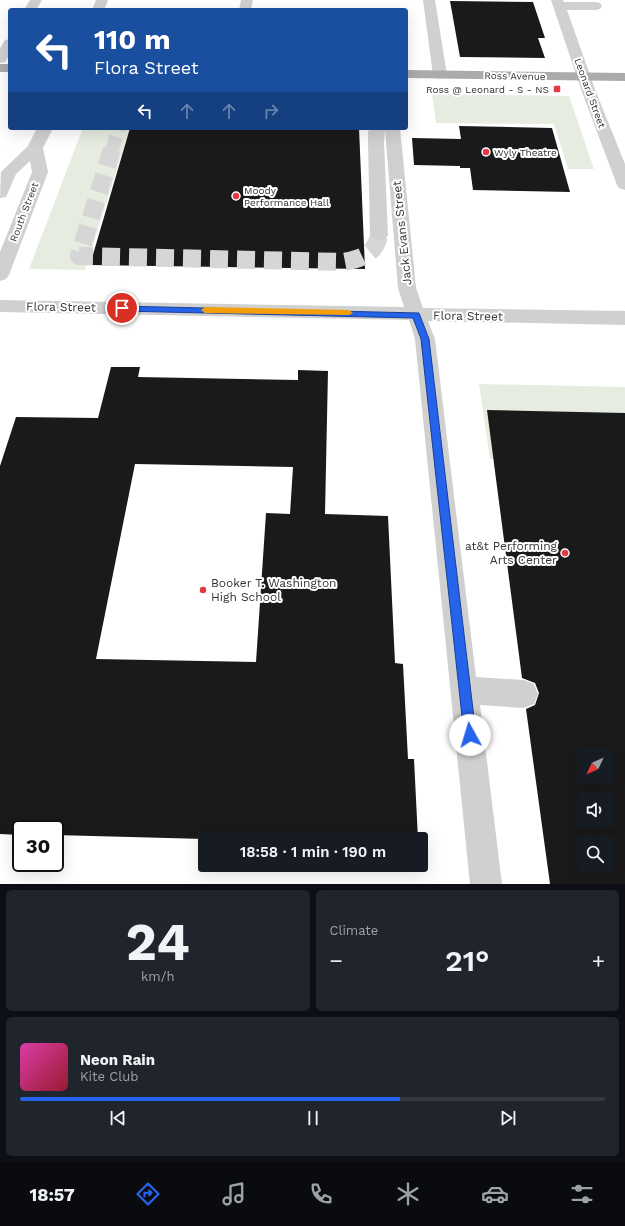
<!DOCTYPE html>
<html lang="en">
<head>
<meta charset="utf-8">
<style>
  :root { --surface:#171b24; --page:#20242c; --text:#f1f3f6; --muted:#9ea1a6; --line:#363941; --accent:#2563eb }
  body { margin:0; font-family:"Work Sans",sans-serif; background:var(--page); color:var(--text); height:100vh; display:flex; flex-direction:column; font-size:15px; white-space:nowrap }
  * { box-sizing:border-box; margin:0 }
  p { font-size:13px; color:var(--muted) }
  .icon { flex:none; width:22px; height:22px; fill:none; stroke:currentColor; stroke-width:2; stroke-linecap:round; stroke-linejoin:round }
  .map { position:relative; height:884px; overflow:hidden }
  .side { display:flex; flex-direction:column; gap:6px; padding:6px; background:#0d0f14; flex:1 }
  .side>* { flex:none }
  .hud { position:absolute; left:8px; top:8px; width:400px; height:122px; border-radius:4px; box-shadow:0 4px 16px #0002; background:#1a4fa0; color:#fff; overflow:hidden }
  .needle { width:26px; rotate:226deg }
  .buttons { position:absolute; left:577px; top:748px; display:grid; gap:8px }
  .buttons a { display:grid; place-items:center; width:36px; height:36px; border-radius:4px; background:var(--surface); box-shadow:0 4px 16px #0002; font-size:20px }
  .speed { position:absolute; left:12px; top:820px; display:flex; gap:8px; font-size:20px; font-weight:700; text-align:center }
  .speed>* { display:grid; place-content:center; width:52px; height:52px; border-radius:50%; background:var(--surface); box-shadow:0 4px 16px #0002; line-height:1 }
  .speed .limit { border:2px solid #111; border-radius:6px; background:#fff; color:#111 }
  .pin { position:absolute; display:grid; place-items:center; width:34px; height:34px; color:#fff; margin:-17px; border:2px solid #fff; border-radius:50%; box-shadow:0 1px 4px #0007 }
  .me { position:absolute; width:44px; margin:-22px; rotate:354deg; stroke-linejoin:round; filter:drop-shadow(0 0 3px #0008) }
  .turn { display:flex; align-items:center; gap:14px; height:84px; padding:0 20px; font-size:18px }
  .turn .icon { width:52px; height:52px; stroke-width:2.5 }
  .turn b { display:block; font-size:28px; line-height:34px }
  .lanes { display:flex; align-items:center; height:38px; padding:0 20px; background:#0003; justify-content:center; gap:20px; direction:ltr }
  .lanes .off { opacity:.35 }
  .big { font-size:30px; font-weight:600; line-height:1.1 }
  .side .card { flex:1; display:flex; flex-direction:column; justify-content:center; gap:6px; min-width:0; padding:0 14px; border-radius:6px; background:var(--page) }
  .side .dial { align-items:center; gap:0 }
  .dial b { font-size:52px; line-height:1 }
  .song { display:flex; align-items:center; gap:12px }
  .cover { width:48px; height:48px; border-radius:6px; background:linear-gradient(135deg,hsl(320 70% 55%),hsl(350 70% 35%)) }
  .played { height:4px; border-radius:2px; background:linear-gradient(90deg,var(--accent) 65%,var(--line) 65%) }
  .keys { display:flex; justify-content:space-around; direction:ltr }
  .heat { display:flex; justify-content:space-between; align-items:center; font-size:22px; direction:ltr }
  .side .tiles { flex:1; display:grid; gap:6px; grid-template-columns:1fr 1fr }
  .card:last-child { grid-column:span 2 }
  .trip { position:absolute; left:198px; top:832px; width:230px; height:40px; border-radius:4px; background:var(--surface); box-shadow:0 4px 16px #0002; font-weight:600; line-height:40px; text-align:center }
  .tab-bar { display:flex; height:64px; justify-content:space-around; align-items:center; background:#090b0e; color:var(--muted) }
  .tab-bar .icon { width:28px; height:28px }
  .tab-bar .selected { color:var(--accent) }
  .tab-bar b { font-size:18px; color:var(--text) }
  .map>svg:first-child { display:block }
  .green { fill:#e6ecdf }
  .building { fill:#1a1a1a; fill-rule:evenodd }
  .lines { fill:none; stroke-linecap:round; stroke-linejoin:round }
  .minor-tunnel-far1 { stroke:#d6d6d6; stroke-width:14; stroke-dasharray:14 7; stroke-linecap:butt }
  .minor-tunnel { stroke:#d6d6d6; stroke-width:18; stroke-dasharray:18 9; stroke-linecap:butt }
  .minor { fill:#d0d0d0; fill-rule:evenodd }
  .major { fill:#ababab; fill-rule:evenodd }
  .route { fill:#2563eb; stroke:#184099 }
  .slow { fill:#f59e0b }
  .poi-dot { fill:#e63946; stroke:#fff; stroke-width:1.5 }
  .labels { text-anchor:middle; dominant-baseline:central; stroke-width:4; stroke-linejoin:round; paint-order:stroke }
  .far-street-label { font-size:10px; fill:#333; stroke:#fff }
  .far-poi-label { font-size:10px; fill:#333; stroke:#fff; text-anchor:start }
  .street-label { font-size:12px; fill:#333; stroke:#fff }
  .poi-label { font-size:12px; fill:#333; stroke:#fff; text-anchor:end }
</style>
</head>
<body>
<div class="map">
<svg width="625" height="884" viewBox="0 0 625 884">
  <rect width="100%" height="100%" fill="#fff"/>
  <g class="green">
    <path d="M432 94 569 96 594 169H568L554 124 436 123Z"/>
    <path d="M83 128H130L85 270 29 269Z"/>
    <path d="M479 384 625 387V461L490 459Z"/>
  </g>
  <g class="building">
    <path d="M450 1 533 2 545 38H538L545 58 460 57Z"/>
    <path d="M459 126 552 128 570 192 473 190 470 168H460V166L414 165 412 138 461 139Z"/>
    <path d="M130 128H359L365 269 90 265Z"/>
    <path d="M111 367H140L138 377 298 380V370L328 371 325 514 388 516 395 663 403 664 408 759H414L418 839H205L55 835V829H21V835L0 834V466L16 417 98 418ZM135 464 293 467 290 514 266 513 256 662 96 659Z"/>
    <path d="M487 410 625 413V884H550L526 709 535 705 539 693 535 683 522 678ZM584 755H606V777H584ZM584 799H606V821H584ZM584 843H606V865H584Z"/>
  </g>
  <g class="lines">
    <path class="minor-tunnel-far1" d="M112 150 119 128"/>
    <path class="minor-tunnel" d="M112 149 79 256 343 262C360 259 376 254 379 235"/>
    <g class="minor">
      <path d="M30 0H42L36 10H24Z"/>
      <path d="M96 0H108L104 10H92Z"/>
      <path d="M241 0H253L251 10H239Z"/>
      <path d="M423 0H435L447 75 445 78 440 79 435 78 433 75Z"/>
      <path d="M551 0H563L564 2H596L600 3 602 6 600 9 596 10H567L596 92 625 164V190L619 188 617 185 582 92Z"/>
      <path d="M10 39V54L5 62 0 63V48L5 40Z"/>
      <path d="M37 128H53L43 148 48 172 9 275 6 279 0 281V252L32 172 30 161 16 174 6 197 0 198 1 172 28 146Z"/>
      <path d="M370 128H400L416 288 423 308 625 311V325L428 321 435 339 476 677 524 680 534 684 538 694 534 704 524 708 480 705 502 884H470L415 339 409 320 0 312V300L404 307 398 288 385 130 384 142 388 235 385 239 379 240 373 239 370 235 368 142V132Z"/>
    </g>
    <g class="major">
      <rect x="0" y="64" width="10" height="8"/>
      <path d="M406 70 625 73V81L406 78Z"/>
    </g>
  </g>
  <path class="route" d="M119 306 419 313 429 339 476 735 474 739 470 741 466 739 464 735 421 339 413 318 122 311 118 308Z"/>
  <path class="slow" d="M205 307 349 310 353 313 349 315 205 313 201 310Z"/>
  <g class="poi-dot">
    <rect x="553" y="85" width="8" height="8" rx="2"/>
    <circle cx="486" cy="152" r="4"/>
    <circle cx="236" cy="196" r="4"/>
    <circle cx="565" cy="553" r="4"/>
    <circle cx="203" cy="590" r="4"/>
  </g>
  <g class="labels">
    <g class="far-street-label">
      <text transform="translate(515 76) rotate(1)">Ross Avenue</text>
      <text transform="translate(590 93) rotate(70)">Leonard Street</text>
      <text transform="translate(24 212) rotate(-69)">Routh Street</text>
    </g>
    <g class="far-poi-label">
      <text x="549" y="89" text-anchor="end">Ross @ Leonard - S - NS</text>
      <text x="494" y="152">Wyly Theatre</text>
      <text x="244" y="190">Moody<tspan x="244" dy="12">Performance Hall</tspan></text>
    </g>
    <g class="street-label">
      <text transform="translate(402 233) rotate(-96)">Jack Evans Street</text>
      <text transform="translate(61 307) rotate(1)">Flora Street</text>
      <text transform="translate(468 316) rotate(1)">Flora Street</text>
    </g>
    <g class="poi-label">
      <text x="557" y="546">at&amp;t Performing<tspan x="557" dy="14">Arts Center</tspan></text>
      <text x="211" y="583" text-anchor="start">Booker T. Washington<tspan x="211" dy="14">High School</tspan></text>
    </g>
  </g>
</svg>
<div class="buttons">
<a><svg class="needle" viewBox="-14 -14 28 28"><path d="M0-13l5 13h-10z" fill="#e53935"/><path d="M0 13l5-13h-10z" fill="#9ea1a6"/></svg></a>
<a><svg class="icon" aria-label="sound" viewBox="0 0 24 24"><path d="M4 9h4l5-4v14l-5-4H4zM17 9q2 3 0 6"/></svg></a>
<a><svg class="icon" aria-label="search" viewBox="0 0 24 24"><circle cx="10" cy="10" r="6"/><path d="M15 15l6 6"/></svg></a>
</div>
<div class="speed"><div class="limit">30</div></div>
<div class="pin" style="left:122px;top:308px;background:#d93025"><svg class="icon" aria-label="arrive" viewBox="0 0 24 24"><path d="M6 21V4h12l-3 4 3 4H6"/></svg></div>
<svg class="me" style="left:470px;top:735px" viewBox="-20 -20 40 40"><circle r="19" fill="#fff"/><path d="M0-13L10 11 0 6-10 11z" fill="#2563eb"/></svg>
<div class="trip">18:58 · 1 min · 190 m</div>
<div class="hud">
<div class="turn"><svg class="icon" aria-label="left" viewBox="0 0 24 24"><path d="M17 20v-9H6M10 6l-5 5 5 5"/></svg><div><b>110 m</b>Flora Street</div></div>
<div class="lanes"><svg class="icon" aria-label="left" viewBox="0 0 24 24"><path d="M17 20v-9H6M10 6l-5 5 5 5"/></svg><svg class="icon off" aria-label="ahead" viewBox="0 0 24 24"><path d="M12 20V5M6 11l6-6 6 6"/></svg><svg class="icon off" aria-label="ahead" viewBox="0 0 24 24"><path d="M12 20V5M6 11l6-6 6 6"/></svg><svg class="icon off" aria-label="right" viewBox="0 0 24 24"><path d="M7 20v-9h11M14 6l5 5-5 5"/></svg></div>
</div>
</div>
<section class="side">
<div class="tiles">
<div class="card dial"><b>24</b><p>km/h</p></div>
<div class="card"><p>Climate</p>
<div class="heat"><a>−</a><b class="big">21°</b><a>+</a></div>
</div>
<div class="card">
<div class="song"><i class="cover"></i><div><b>Neon Rain</b><p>Kite Club</p></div></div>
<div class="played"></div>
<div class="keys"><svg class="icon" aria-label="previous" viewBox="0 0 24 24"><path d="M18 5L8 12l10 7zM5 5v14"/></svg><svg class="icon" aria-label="pause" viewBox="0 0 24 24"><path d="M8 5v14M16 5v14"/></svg><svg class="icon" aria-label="next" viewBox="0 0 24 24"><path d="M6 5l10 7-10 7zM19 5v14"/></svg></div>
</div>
</div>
</section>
<nav class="tab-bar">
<b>18:57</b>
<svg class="icon selected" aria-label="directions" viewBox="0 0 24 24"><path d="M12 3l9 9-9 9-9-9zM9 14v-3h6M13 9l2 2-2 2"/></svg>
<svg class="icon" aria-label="music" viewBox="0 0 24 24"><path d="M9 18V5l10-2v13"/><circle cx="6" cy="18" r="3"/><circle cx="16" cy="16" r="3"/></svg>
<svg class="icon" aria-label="phone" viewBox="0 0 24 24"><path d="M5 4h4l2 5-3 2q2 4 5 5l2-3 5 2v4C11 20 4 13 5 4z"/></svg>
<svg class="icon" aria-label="climate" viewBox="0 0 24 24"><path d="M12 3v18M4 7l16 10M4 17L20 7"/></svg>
<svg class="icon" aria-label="car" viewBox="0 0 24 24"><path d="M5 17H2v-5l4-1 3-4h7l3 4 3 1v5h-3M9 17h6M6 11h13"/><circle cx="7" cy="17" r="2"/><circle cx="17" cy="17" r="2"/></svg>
<svg class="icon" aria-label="filters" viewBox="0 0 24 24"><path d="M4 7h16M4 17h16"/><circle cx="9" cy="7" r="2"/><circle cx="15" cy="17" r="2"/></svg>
</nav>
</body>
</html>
